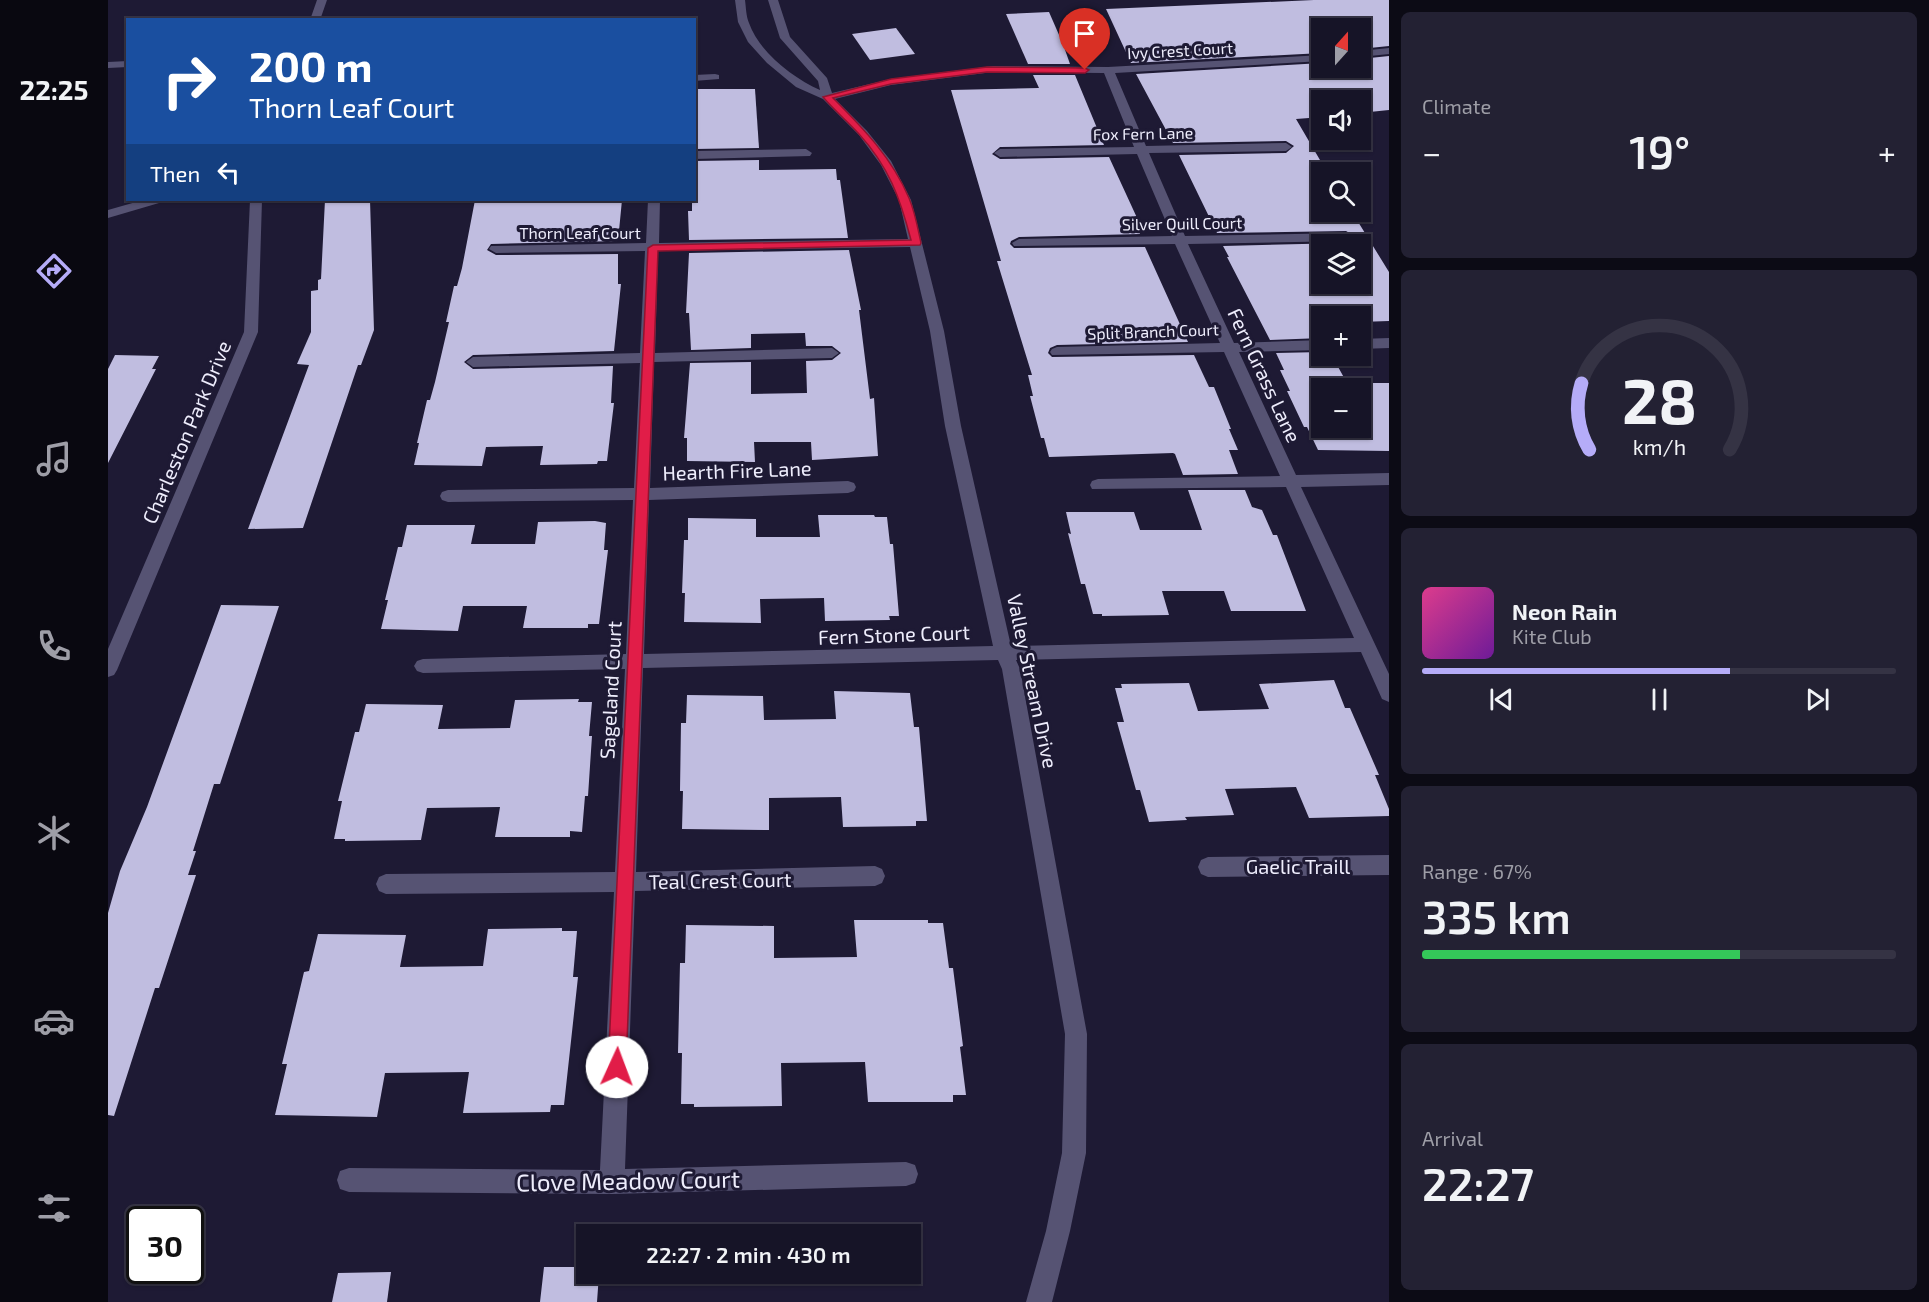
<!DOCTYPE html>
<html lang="en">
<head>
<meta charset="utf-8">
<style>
  :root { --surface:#161427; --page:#232133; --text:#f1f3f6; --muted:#9e9ea7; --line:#353344; --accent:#b5acf8 }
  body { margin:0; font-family:"Exo 2",sans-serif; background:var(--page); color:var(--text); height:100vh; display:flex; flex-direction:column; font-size:22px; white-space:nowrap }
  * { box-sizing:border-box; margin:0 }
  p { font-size:20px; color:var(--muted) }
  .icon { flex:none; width:33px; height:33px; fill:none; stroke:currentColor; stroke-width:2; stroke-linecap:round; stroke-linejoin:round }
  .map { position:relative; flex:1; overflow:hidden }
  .side { display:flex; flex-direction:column; gap:12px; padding:12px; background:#0c0b15; width:540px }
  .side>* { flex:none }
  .hud { position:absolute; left:18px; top:18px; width:570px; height:183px; border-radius:0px; box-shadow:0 2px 4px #0004,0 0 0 2px var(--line); background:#1a4fa0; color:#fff; overflow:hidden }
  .needle { width:39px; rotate:21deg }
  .fabs { position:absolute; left:1203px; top:18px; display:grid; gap:12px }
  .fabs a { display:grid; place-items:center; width:60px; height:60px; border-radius:0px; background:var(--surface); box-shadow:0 2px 4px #0004,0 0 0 2px var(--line); font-size:30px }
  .speed { position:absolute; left:18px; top:1206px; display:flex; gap:12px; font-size:30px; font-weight:700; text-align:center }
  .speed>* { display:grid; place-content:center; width:78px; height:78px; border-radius:50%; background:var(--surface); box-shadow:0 2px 4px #0004,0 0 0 2px var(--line); line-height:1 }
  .speed .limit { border:3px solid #111; border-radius:9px; background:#fff; color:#111 }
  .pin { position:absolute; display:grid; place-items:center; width:51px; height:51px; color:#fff; margin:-62px -26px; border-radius:50% 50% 50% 0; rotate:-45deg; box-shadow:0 0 6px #0007 }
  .pin .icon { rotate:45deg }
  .me { position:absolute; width:66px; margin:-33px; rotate:2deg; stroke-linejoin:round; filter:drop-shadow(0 0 4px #0008) }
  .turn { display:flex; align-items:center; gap:21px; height:126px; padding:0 24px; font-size:27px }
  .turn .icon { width:78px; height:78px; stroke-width:2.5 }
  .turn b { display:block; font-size:42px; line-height:51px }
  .then { display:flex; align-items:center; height:57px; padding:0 24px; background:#0003; gap:12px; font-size:22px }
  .big { font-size:45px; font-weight:600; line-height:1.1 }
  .side .tile { flex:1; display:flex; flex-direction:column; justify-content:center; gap:9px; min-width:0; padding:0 21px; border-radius:9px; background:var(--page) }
  .side .dial { align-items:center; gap:0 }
  .dial svg { height:156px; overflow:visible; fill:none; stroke:var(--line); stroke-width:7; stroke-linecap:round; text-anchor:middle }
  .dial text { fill:var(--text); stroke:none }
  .song { display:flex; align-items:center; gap:18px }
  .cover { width:72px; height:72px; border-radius:9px; background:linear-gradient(135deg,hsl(330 70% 55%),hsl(280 70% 35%)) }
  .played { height:6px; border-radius:3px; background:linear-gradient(90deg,var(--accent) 65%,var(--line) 65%) }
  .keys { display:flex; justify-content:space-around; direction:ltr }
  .heat { display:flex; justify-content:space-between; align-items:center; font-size:33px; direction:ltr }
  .charge { height:9px; border-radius:4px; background:linear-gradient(90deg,#34c759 67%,var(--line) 0) }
  .trip { position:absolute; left:468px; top:1224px; width:345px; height:60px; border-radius:0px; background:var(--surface); box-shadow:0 2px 4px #0004,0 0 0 2px var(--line); font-weight:600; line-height:60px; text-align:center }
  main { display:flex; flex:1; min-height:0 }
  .tab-bar { display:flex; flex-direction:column; width:108px; justify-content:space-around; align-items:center; background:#090810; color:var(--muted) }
  .tab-bar .icon { width:42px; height:42px }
  .tab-bar .active { color:var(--accent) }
  .tab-bar b { font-size:27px; color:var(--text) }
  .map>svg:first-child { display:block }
  .building { fill:#c0bde0; fill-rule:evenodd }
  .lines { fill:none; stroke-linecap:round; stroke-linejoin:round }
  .street { fill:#565373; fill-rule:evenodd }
  .route { fill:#e11d48; stroke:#92132f; stroke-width:1.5 }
  .labels { text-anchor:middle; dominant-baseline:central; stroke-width:6; stroke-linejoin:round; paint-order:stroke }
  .far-street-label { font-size:16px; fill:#eeedfc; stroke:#1e1a34 }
  .street-label { font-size:20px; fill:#eeedfc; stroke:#1e1a34 }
  .near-street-label { font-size:24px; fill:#eeedfc; stroke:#1e1a34 }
</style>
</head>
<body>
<main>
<nav class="tab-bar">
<b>22:25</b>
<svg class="icon active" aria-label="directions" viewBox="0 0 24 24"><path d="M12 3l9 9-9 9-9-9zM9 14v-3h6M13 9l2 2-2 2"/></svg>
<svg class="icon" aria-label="music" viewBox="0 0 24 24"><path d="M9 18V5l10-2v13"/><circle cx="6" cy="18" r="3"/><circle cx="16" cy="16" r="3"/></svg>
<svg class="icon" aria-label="phone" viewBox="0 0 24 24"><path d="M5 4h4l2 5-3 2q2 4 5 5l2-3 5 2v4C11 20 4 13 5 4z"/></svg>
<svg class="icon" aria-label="climate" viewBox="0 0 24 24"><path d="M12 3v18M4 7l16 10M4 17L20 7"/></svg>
<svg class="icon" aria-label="car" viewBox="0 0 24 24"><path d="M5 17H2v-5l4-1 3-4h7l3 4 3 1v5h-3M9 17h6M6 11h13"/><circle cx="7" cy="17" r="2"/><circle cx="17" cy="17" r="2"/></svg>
<svg class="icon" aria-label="filters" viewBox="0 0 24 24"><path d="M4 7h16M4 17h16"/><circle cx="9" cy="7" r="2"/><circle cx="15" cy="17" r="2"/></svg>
</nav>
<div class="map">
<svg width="1281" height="1302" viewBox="0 0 1281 1302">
  <rect width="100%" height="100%" fill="#1e1a34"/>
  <g class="building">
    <path d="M1206 0H1281V46L1252 49V28H1214V53L1023 63 998 9Z"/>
    <path d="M941 12 955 44 962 64H920L898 14Z"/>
    <path d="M788 28 807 54 762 60 744 34Z"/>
    <path d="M1281 56V110L1252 113V100H1214V117L1188 119 1219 172H1214V212H1244L1281 272V321L1252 322V316H1214V323H1208L1214 338 1162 340 1119 257H1121L1115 246 1238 243 1247 236 1238 231 1109 233 1071 155 1178 153 1186 146 1178 141 1065 143 1028 74 1214 63V68H1252V59ZM1214 244H1252V284H1214Z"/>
    <path d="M925 75H967L996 145 892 147 884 154 892 159 1001 157 1030 220H1027L1032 234 911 237 903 241 902 244 906 248 1037 247 1080 342 949 345 942 348 940 353 944 357 1086 355 1101 387H1106L1123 429H1121L1130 450H1121L1130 474 1075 475 1067 454 1065 453 941 457 936 438H933L922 396H925L920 375H924L889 261H893L843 90 931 88Z"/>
    <path d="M586 89H647L651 148 586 149Z"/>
    <path d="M651 160V170L728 169 729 180H732L740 238 581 240 580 211H584V200H586V161Z"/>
    <path d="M217 200H262L266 330 253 365H250L195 528 140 529 201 365 189 364 203 332V291L210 290V280L213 279Z"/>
    <path d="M367 200H514L510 241 383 244 379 250 388 255 510 254V284H513L506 351 365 355 356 362 365 369 505 366 503 403H506L499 461H490L489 464 432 465 435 446 378 447 374 466 306 465 311 443H309L319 400H322L327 382 341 322H338L346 286H349L354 268Z"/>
    <path d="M741 250 753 310H751L762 399 766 398 770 456 704 460 703 442H646L647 462 579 461V438H576L582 363 643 362V394L699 393 698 361 724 360 733 353 724 346H698L697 333 643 334V348L583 350 581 313H578L581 253Z"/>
    <path d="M1214 352V356H1224L1239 383H1281V451L1210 450 1199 427H1196L1179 391H1182L1172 370H1176L1168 353ZM1214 388H1252V428H1214Z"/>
    <path d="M7 355 51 356 44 369H48L0 463V369Z"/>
    <path d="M1080 490H1137L1144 507 1154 510 1165 535H1169L1198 611H1123L1116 591H1054L1061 615 994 616V614H985L977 584H973L960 533 963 534 958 512H1026L1032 530H1094Z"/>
    <path d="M710 515H766L767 517H779L782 544H785L791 616H781L782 620 717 621 716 598 652 599 653 623 576 622 577 593H574L576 540H580V518L648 519V537H712Z"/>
    <path d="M487 521 498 523 496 550H500L491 624H480V628H415L419 606H355L350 631 273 629 280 600H277L290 547H294L299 525H367L363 544H427L430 522Z"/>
    <path d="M113 605 171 606 112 784H106L85 851H88L80 875H88L51 988H47L6 1116 0 1115V913L12 871 39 807Z"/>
    <path d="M1226 680 1237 708H1242L1271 775H1267L1281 809V816L1201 818 1188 787 1117 789 1126 815 1077 817 1079 820 1041 822 1032 790H1028L1009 722H1016L1007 688H1014L1013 684 1081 683 1090 711 1161 709 1151 684Z"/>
    <path d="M726 691 802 693 806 727H811L819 821H808V826L735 827 733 797 661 798V830L574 829 575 791H572L573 723H578L579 695 655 696 656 720 728 719Z"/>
    <path d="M471 699 470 702H484L481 736H484L480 796H477L474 832 462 831V837H387L392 807 319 808 313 840 237 841V839H226L234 801H230L247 732H251L258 704 335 705 330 729 402 728 407 700Z"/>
    <path d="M746 920H820V923H835L841 968H845L855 1046 852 1047 858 1095H845V1102H760L757 1062 673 1063 674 1106 586 1107V1104H573L574 1053H570L572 963H577L578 925 666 926V958L749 957Z"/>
    <path d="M454 928V931H469L465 977H470L456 1105H443L442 1112 355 1113 361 1072 277 1073 269 1117 167 1115 179 1064H174L196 972 201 971 210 934 298 935 292 967 375 966 380 929Z"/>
    <path d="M436 1267H478V1274H491L489 1302H432Z"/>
    <path d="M283 1272 279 1302H224L230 1273Z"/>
  </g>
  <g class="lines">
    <g class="street">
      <path d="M209 0H219L212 20H202Z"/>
      <path d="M627 0H637C638 7 638 16 641 23 651 52 685 78 712 90L710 81 672 38 660 0H670L682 37 719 78 724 93 783 79 885 66 1000 67 1214 55V61L1007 73 1038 146 1178 143 1184 147 1178 151 1041 153 1077 236 1238 233 1245 237 1238 241 1080 244 1126 343 1214 340V350L1131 352 1188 475 1281 473V485L1193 487 1281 674V702L1274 699 1253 652 908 660 912 669 979 1034 978 1153 962 1231 944 1302H918L938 1231 954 1153 957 1034 894 669 890 660 535 668 528 872 767 866 774 869 777 876 774 883 767 886 527 891 517 1169 798 1162 807 1165 810 1174 807 1183 798 1186 504 1194 241 1192 232 1189 229 1180 232 1171 241 1168 492 1170 506 892 278 894 271 891 268 884 271 877 278 874 507 872 517 669 315 673 309 671 306 666 309 661 315 659 518 654 525 500 340 502 334 500 332 496 334 492 340 490 526 488 532 363 365 367 358 362 365 357 532 353 537 251 388 253 381 249 383 246 538 243 540 200H552L551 243 800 239 791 200 773 165 751 135 715 99 688 87 659 63 640 42 630 22ZM885 72 996 73 1026 147 892 149 886 153 892 157 1029 154 1064 236 911 239 904 243 906 246 1067 244 1112 343 949 347 944 349 942 352 944 355 1116 352 1172 476 990 479 984 481 982 485 984 489 1178 487 1246 638 903 646 853 426 836 331 803 200 783 161 759 131 727 99 783 85ZM802 247 822 331 837 426 885 646 536 654 541 500 740 493 746 491 748 487 746 483 740 481 542 488 546 362 724 358 731 353 724 348 547 353 550 251Z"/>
      <path d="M1281 48V54L1252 57V51Z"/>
      <path d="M20 61V67L0 68V62Z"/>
      <path d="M607 74 611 75V79L586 81V75Z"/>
      <path d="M698 149 704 153 702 156 586 159V151Z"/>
      <path d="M35 200H53L51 203 0 218V210Z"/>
      <path d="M142 200H154L150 332 9 670 6 675 0 677V649L136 332Z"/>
      <path d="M1281 338V348L1252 349V339Z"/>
      <path d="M1281 855V875L1100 877 1093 874 1090 867 1093 860 1100 857Z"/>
    </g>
  </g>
  <path class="route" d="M879 67 977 68 981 70 977 73 879 72 783 84 725 98C756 129 784 158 801 198 807 212 810 229 813 243L812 245 550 251 518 1067 515 1073 509 1076 503 1073 500 1067 540 248 545 245 803 240C792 198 781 167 751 134 739 121 726 110 715 97L783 79Z"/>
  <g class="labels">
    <g class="far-street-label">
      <text transform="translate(1072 50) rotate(-3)">Ivy Crest Court</text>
      <text transform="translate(1035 133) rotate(-1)">Fox Fern Lane</text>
      <text transform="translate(1074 223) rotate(-1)">Silver Quill Court</text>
      <text x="472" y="232">Thorn Leaf Court</text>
      <text transform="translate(1045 331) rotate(-2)">Split Branch Court</text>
    </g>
    <g class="street-label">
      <text transform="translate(1157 375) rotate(65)">Fern Grass Lane</text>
      <text transform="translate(78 432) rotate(-67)">Charleston Park Drive</text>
      <text transform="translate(629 470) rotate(-2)">Hearth Fire Lane</text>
      <text transform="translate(786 634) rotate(-2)">Fern Stone Court</text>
      <text transform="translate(925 681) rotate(78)">Valley Stream Drive</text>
      <text transform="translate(502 690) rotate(-87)">Sageland Court</text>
      <text x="1190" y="866">Gaelic Traill</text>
      <text transform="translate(612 880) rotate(-1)">Teal Crest Court</text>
    </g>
    <g class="near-street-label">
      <text transform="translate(520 1180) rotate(-1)">Clove Meadow Court</text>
    </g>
  </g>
</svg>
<div class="fabs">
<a><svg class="needle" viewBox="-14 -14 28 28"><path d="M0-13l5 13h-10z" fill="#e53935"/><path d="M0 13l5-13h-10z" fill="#9e9ea7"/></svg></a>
<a><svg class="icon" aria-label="sound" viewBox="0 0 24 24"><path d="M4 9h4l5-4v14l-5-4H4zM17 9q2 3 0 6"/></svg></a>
<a><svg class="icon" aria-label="search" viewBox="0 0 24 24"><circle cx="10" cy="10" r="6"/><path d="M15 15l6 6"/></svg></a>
<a><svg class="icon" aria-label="layers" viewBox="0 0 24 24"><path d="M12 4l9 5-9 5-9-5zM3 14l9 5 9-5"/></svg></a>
<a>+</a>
<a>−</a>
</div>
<div class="speed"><div class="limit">30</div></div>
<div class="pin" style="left:977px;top:70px;background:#d93025"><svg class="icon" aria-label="arrive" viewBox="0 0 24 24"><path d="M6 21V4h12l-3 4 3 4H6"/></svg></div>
<svg class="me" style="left:509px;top:1067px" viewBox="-20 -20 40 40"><circle r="19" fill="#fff"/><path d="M0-13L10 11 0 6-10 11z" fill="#e11d48"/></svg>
<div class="trip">22:27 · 2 min · 430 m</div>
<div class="hud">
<div class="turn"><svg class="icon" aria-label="right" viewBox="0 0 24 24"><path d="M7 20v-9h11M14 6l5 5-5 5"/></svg><div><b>200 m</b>Thorn Leaf Court</div></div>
<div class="then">Then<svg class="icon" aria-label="left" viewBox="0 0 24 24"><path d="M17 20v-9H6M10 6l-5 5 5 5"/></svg></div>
</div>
</div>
<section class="side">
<div class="tile"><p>Climate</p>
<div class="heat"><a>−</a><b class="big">19°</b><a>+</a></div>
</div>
<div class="tile dial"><svg viewBox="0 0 100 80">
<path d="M14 69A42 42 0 1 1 86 69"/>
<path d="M14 69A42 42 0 0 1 10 35" stroke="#b5acf8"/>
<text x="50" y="56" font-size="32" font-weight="700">28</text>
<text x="50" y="72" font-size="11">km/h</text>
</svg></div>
<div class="tile">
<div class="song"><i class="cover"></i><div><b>Neon Rain</b><p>Kite Club</p></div></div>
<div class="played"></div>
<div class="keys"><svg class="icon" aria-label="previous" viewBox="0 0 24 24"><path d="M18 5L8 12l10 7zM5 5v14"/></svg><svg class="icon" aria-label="pause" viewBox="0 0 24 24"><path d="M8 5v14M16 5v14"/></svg><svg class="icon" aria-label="next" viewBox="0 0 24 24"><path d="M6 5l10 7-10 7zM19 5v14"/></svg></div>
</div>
<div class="tile"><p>Range · 67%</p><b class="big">335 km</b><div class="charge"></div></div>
<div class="tile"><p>Arrival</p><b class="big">22:27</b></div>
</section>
</main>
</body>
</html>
